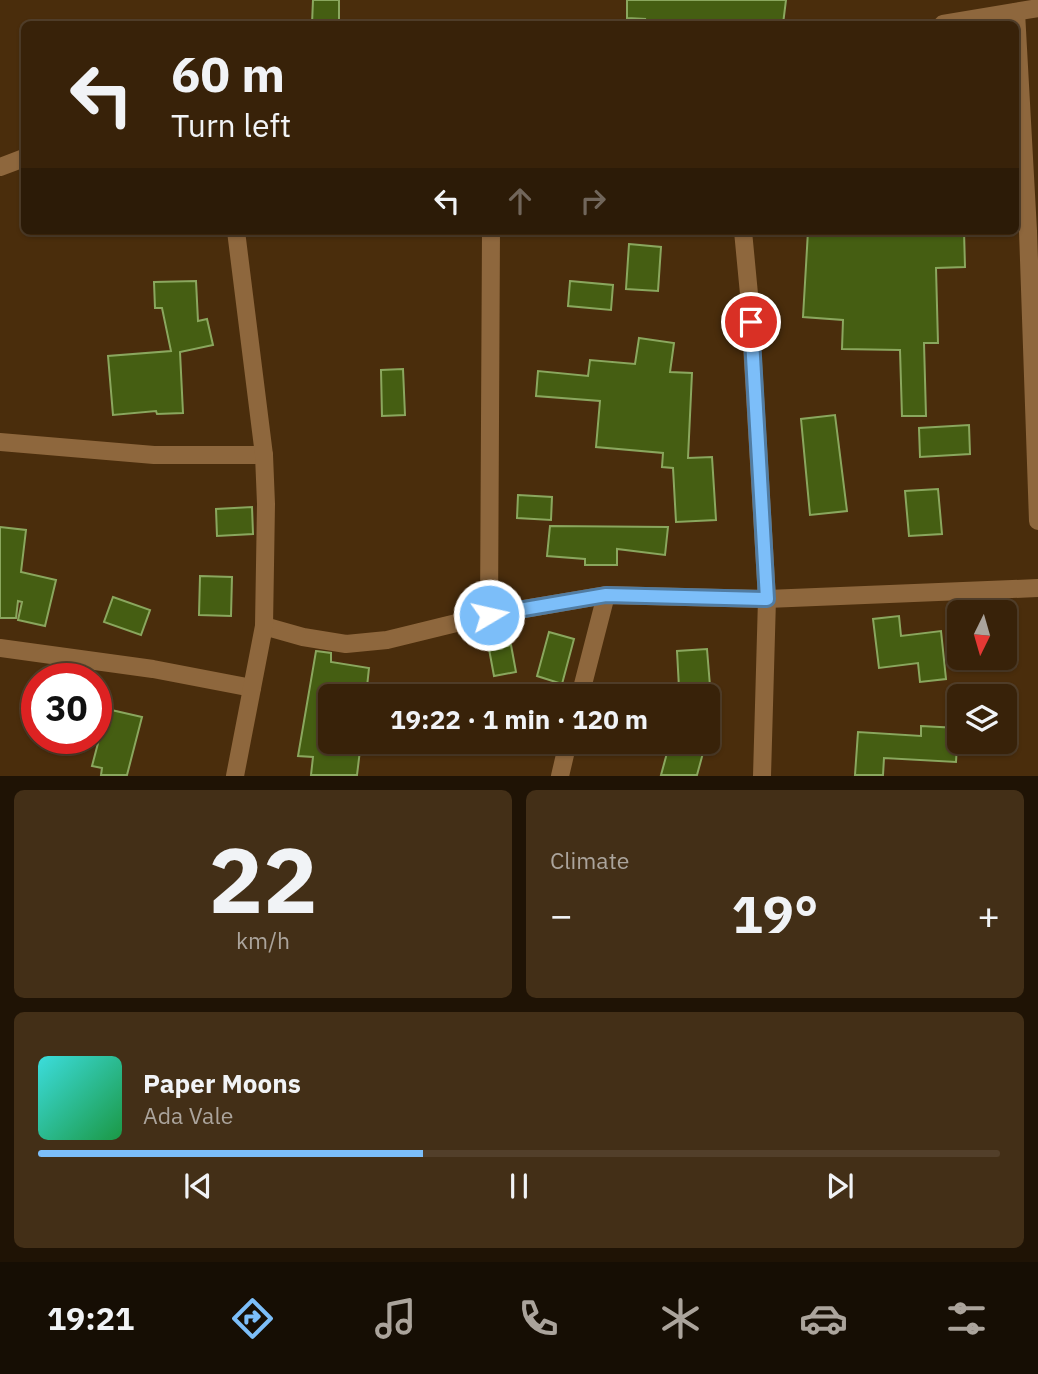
<!DOCTYPE html>
<html lang="en">
<head>
<meta charset="utf-8">
<style>
  :root { --surface:#382209; --page:#432f17; --text:#f1f3f6; --muted:#aba49c; --line:#523f2a; --accent:#7cbef9 }
  body { margin:0; font-family:"IBM Plex Sans",sans-serif; background:var(--page); color:var(--text); height:100vh; display:flex; flex-direction:column; font-size:26px; white-space:nowrap }
  * { box-sizing:border-box; margin:0 }
  p { font-size:23px; color:var(--muted) }
  .icon { flex:none; width:38px; height:38px; fill:none; stroke:currentColor; stroke-width:2; stroke-linecap:round; stroke-linejoin:round }
  .map { position:relative; height:776px; overflow:hidden }
  .drawer { display:flex; flex-direction:column; gap:14px; padding:14px; background:#1f1305; flex:1 }
  .drawer>* { flex:none }
  .guide { position:absolute; left:21px; top:21px; width:998px; height:214px; border-radius:10px; box-shadow:0 2px 5px #0004,0 0 0 2px var(--line); background:#382209; color:var(--text); overflow:hidden }
  .needle { width:46px; rotate:185deg }
  .tools { position:absolute; left:947px; top:600px; display:grid; gap:14px }
  .tools a { display:grid; place-items:center; width:70px; height:70px; border-radius:10px; background:var(--surface); box-shadow:0 2px 5px #0004,0 0 0 2px var(--line); font-size:35px }
  .speed { position:absolute; left:21px; top:663px; display:flex; gap:14px; font-size:35px; font-weight:700; text-align:center }
  .speed>* { display:grid; place-content:center; width:91px; height:91px; border-radius:50%; background:var(--surface); box-shadow:0 2px 5px #0004,0 0 0 2px var(--line); line-height:1 }
  .speed .limit { border:10px solid #d22; background:#fff; color:#111 }
  .pin { position:absolute; display:grid; place-items:center; width:60px; height:60px; color:#fff; margin:-30px; border:4px solid #fff; border-radius:50%; box-shadow:0 2px 7px #0007 }
  .me { position:absolute; width:77px; margin:-38px; rotate:81deg; stroke-linejoin:round; filter:drop-shadow(0 0 5px #0008) }
  .turn { display:flex; align-items:center; gap:24px; height:147px; padding:0 35px; font-size:32px }
  .turn .icon { width:91px; height:91px; stroke-width:2.5 }
  .turn b { display:block; font-size:49px; line-height:60px }
  .lanes { display:flex; align-items:center; height:66px; padding:0 35px; background:#0003; justify-content:center; gap:35px; direction:ltr }
  .lanes .off { opacity:.35 }
  .big { font-size:52px; font-weight:700; line-height:1.1 }
  .drawer .tile { flex:1; display:flex; flex-direction:column; justify-content:center; gap:10px; min-width:0; padding:0 24px; border-radius:10px; background:var(--page) }
  .drawer .dial { align-items:center; gap:0 }
  .dial b { font-size:91px; line-height:1 }
  .song { display:flex; align-items:center; gap:21px }
  .cover { width:84px; height:84px; border-radius:10px; background:linear-gradient(135deg,hsl(180 70% 55%),hsl(140 70% 35%)) }
  .played { height:7px; border-radius:4px; background:linear-gradient(90deg,var(--accent) 40%,var(--line) 40%) }
  .keys { display:flex; justify-content:space-around; direction:ltr }
  .heat { display:flex; justify-content:space-between; align-items:center; font-size:38px; direction:ltr }
  .drawer .tiles { flex:1; display:grid; gap:14px; grid-template-columns:1fr 1fr }
  .tile:last-child { grid-column:span 2 }
  .trip { position:absolute; left:318px; top:684px; width:402px; height:70px; border-radius:10px; background:var(--surface); box-shadow:0 2px 5px #0004,0 0 0 2px var(--line); font-weight:700; line-height:70px; text-align:center }
  .menu { display:flex; height:112px; justify-content:space-around; align-items:center; background:#160e04; color:var(--muted) }
  .menu .icon { width:49px; height:49px }
  .menu .current { color:var(--accent) }
  .menu b { font-size:32px; color:var(--text) }
  .map>svg:first-child { display:block }
  .building { fill:#455e12; stroke:#8aa75e; stroke-width:2 }
  .lines { fill:none; stroke-linecap:round; stroke-linejoin:round }
  .minor { stroke:#8e673d; stroke-width:18 }
  .route-casing { stroke:#517ca2; stroke-width:18 }
  .route { stroke:#7cbef9; stroke-width:12 }
</style>
</head>
<body>
<div class="map">
<svg width="1038" height="776" viewBox="0 0 1038 776">
  <rect width="100%" height="100%" fill="#4a2d0c"/>
  <g class="building">
    <path d="M313 0H339V24H312Z"/>
    <path d="M627 0H786L783 24H714L675 22V24H644L645 19 627 18Z"/>
    <path d="M808 231H964L965 267 936 268 938 343H924L926 416H902L900 350 842 349 843 320 803 317Z"/>
    <path d="M629 244 661 247 658 291 626 289Z"/>
    <path d="M196 281 198 321 207 319 213 345 180 352 183 413 157 414 156 411 113 415 108 356 171 351 162 308H155L154 282Z"/>
    <path d="M570 281 613 285 611 310 568 306Z"/>
    <path d="M639 338 674 343 670 372 692 373 688 458 712 457 716 520 676 522 673 468 662 467 663 453 596 447 600 401 536 396 538 371 588 376 590 360 635 364Z"/>
    <path d="M403 369 405 415 382 416 381 370Z"/>
    <path d="M835 415 847 511 810 515 801 419Z"/>
    <path d="M969 425 970 454 920 457 919 428Z"/>
    <path d="M938 489 942 534 909 536 905 491Z"/>
    <path d="M518 495 552 497 551 520 517 518Z"/>
    <path d="M252 507 253 534 217 536 216 509Z"/>
    <path d="M550 526 668 527 665 555 617 549V565H585V559L547 556Z"/>
    <path d="M0 527 26 530 21 572 56 580 45 626 18 620 22 602 18 601 16 618H0Z"/>
    <path d="M200 576 232 577 231 616 199 615Z"/>
    <path d="M113 597 150 610 141 635 104 622Z"/>
    <path d="M899 616 901 636 941 631 946 679 920 682 918 663 879 668 873 619Z"/>
    <path d="M549 632 574 639 562 684 537 676Z"/>
    <path d="M511 645 516 672 494 676 489 649Z"/>
    <path d="M707 649 710 686 679 688 677 651Z"/>
    <path d="M316 651 331 653V662L369 668 366 696H331V742H361L357 775H311L313 757 298 756Z"/>
    <path d="M107 709 142 717 127 775H101L102 768 92 766Z"/>
    <path d="M921 726 958 728 956 762 884 758 883 775H855L858 732 921 736Z"/>
    <path d="M670 742H706L697 775H661Z"/>
  </g>
  <g class="lines">
    <g class="minor">
      <path d="M1016 12 1028 231 1038 521"/>
      <path d="M943 24 1038 8"/>
      <path d="M0 167 24 158"/>
      <path d="M743 231 749 294 767 599 762 776"/>
      <path d="M0 442 154 455H264"/>
      <path d="M489 615 491 231"/>
      <path d="M264 626 303 637 346 644 387 640 489 615 606 595 767 599 1038 588"/>
      <path d="M0 648 153 669 252 688"/>
      <path d="M580 696 606 595"/>
      <path d="M235 776 264 626 266 504 264 455 236 231"/>
      <path d="M560 776 568 742"/>
    </g>
  </g>
  <g class="lines">
    <g class="route-casing">
      <path id="route" d="M489 615 606 595 767 599 751 322"/>
    </g>
    <use href="#route" class="route"/>
  </g>
</svg>
<div class="tools">
<a><svg class="needle" viewBox="-14 -14 28 28"><path d="M0-13l5 13h-10z" fill="#e53935"/><path d="M0 13l5-13h-10z" fill="#aba49c"/></svg></a>
<a><svg class="icon" aria-label="layers" viewBox="0 0 24 24"><path d="M12 4l9 5-9 5-9-5zM3 14l9 5 9-5"/></svg></a>
</div>
<div class="speed"><div class="limit">30</div></div>
<div class="pin" style="left:751px;top:322px;background:#d93025"><svg class="icon" aria-label="arrive" viewBox="0 0 24 24"><path d="M6 21V4h12l-3 4 3 4H6"/></svg></div>
<svg class="me" style="left:489px;top:615px" viewBox="-20 -20 40 40"><circle r="17" fill="#7cbef9" stroke="#fff" stroke-width="3"/><path d="M0-11L8 9 0 5-8 9z" fill="#fff"/></svg>
<div class="trip">19:22 · 1 min · 120 m</div>
<div class="guide">
<div class="turn"><svg class="icon" aria-label="left" viewBox="0 0 24 24"><path d="M17 20v-9H6M10 6l-5 5 5 5"/></svg><div><b>60 m</b>Turn left</div></div>
<div class="lanes"><svg class="icon" aria-label="left" viewBox="0 0 24 24"><path d="M17 20v-9H6M10 6l-5 5 5 5"/></svg><svg class="icon off" aria-label="ahead" viewBox="0 0 24 24"><path d="M12 20V5M6 11l6-6 6 6"/></svg><svg class="icon off" aria-label="right" viewBox="0 0 24 24"><path d="M7 20v-9h11M14 6l5 5-5 5"/></svg></div>
</div>
</div>
<section class="drawer">
<div class="tiles">
<div class="tile dial"><b>22</b><p>km/h</p></div>
<div class="tile"><p>Climate</p>
<div class="heat"><a>−</a><b class="big">19°</b><a>+</a></div>
</div>
<div class="tile">
<div class="song"><i class="cover"></i><div><b>Paper Moons</b><p>Ada Vale</p></div></div>
<div class="played"></div>
<div class="keys"><svg class="icon" aria-label="previous" viewBox="0 0 24 24"><path d="M18 5L8 12l10 7zM5 5v14"/></svg><svg class="icon" aria-label="pause" viewBox="0 0 24 24"><path d="M8 5v14M16 5v14"/></svg><svg class="icon" aria-label="next" viewBox="0 0 24 24"><path d="M6 5l10 7-10 7zM19 5v14"/></svg></div>
</div>
</div>
</section>
<nav class="menu">
<b>19:21</b>
<svg class="icon current" aria-label="directions" viewBox="0 0 24 24"><path d="M12 3l9 9-9 9-9-9zM9 14v-3h6M13 9l2 2-2 2"/></svg>
<svg class="icon" aria-label="music" viewBox="0 0 24 24"><path d="M9 18V5l10-2v13"/><circle cx="6" cy="18" r="3"/><circle cx="16" cy="16" r="3"/></svg>
<svg class="icon" aria-label="phone" viewBox="0 0 24 24"><path d="M5 4h4l2 5-3 2q2 4 5 5l2-3 5 2v4C11 20 4 13 5 4z"/></svg>
<svg class="icon" aria-label="climate" viewBox="0 0 24 24"><path d="M12 3v18M4 7l16 10M4 17L20 7"/></svg>
<svg class="icon" aria-label="car" viewBox="0 0 24 24"><path d="M5 17H2v-5l4-1 3-4h7l3 4 3 1v5h-3M9 17h6M6 11h13"/><circle cx="7" cy="17" r="2"/><circle cx="17" cy="17" r="2"/></svg>
<svg class="icon" aria-label="filters" viewBox="0 0 24 24"><path d="M4 7h16M4 17h16"/><circle cx="9" cy="7" r="2"/><circle cx="15" cy="17" r="2"/></svg>
</nav>
</body>
</html>
